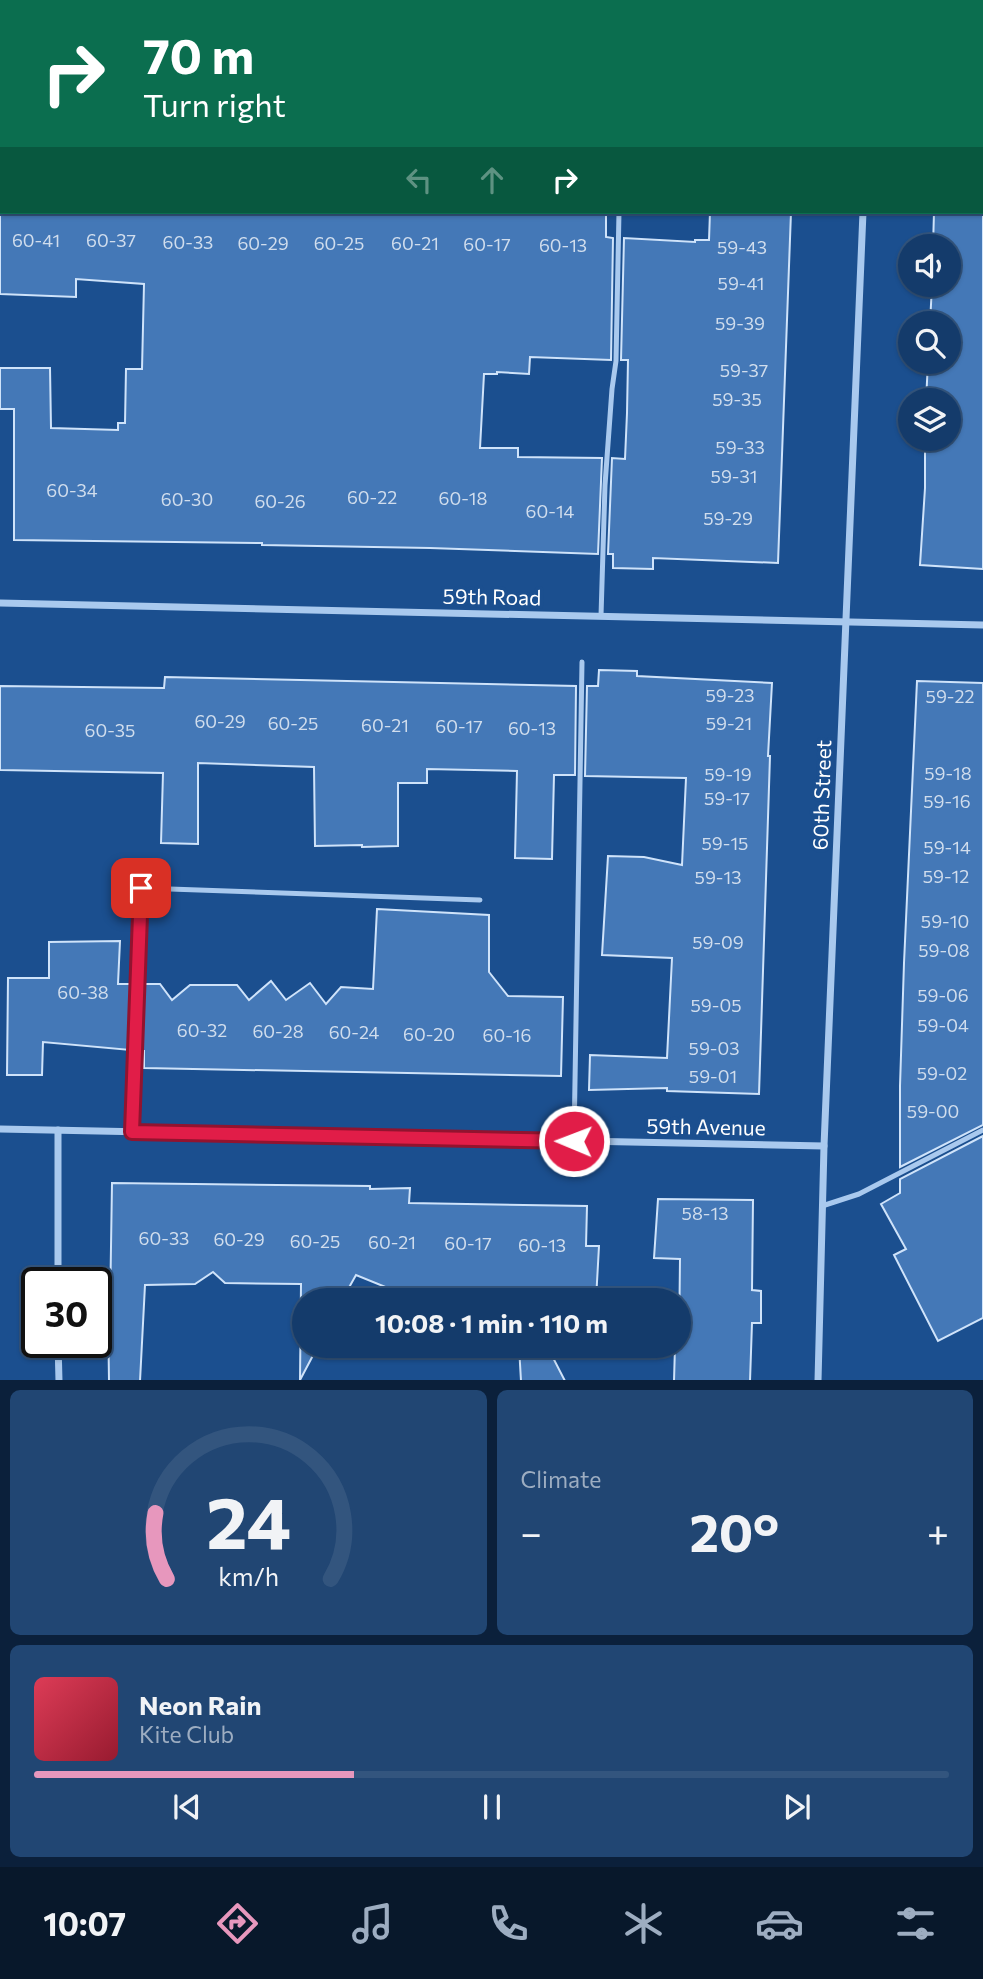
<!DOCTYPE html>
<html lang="en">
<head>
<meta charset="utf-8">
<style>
  :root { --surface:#143b6b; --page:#214673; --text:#f1f3f6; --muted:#9dadc1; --line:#33557e; --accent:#e797bd }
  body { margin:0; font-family:Commissioner,sans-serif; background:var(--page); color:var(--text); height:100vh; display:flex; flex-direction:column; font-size:26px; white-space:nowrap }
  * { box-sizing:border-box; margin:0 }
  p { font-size:23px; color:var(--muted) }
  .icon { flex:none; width:38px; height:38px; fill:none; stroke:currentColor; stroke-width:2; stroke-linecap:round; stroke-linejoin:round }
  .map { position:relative; height:1380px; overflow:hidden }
  .panel { display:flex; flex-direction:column; gap:10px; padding:10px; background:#0b203b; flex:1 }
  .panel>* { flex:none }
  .guide { position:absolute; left:0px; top:0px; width:984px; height:214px; box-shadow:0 2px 5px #0004,0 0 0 2px var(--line); background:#0b6e4f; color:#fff; overflow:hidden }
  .fabs { position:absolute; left:898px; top:234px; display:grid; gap:14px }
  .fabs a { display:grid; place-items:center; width:63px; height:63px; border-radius:50%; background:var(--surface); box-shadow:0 2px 5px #0004,0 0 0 2px var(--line); font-size:35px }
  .speed { position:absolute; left:21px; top:1267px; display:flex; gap:14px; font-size:35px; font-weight:700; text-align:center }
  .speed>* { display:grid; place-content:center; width:91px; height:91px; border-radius:50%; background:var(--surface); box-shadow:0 2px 5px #0004,0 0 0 2px var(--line); line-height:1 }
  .speed .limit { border:4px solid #111; border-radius:10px; background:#fff; color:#111 }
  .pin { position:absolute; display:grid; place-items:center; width:60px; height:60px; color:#fff; margin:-30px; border-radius:14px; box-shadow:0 4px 10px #0006 }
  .me { position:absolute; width:77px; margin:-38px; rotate:271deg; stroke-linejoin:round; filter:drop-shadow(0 0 5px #0008) }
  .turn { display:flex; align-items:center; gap:24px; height:147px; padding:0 28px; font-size:32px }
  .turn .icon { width:91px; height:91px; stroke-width:2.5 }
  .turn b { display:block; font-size:49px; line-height:60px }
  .lanes { display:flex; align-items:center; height:66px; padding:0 28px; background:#0003; justify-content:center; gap:35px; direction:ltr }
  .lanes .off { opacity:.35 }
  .big { font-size:52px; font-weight:700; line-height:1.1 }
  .panel .widget { flex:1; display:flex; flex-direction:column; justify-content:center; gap:10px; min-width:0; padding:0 24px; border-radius:10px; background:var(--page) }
  .panel .dial { align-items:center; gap:0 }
  .dial svg { height:182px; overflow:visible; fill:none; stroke:var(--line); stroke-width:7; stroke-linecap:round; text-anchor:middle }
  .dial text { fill:var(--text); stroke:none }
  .song { display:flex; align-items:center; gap:21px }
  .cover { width:84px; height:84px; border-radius:10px; background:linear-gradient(135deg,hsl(350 70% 55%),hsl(350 70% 35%)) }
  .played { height:7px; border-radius:4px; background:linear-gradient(90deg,var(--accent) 35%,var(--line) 35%) }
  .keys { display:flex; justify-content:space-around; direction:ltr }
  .heat { display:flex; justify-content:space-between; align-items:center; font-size:38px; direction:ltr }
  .panel .tiles { flex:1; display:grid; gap:10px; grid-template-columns:1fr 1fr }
  .widget:last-child { grid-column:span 2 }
  .trip { position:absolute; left:292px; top:1288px; width:399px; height:70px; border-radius:35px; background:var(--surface); box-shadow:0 2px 5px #0004,0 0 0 2px var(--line); font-weight:700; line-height:70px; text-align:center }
  .menu { display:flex; height:112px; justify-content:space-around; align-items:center; background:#08182b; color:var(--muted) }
  .menu .icon { width:49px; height:49px }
  .menu .selected { color:var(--accent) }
  .menu b { font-size:32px; color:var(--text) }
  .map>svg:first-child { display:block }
  .building { fill:#4478b7; stroke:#cfe3fa; stroke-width:2 }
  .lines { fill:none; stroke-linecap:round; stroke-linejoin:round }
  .lane { stroke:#a9c9ee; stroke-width:5 }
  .street { stroke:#a9c9ee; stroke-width:7 }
  .route-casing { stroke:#92132f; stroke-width:18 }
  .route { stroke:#e11d48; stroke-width:12 }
  .labels { text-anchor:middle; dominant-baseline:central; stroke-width:7; stroke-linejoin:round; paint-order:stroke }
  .number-label { font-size:18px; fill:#d0dded }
  .street-label { font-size:21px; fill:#fff; stroke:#1b4f8f }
</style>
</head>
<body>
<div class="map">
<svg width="983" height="1381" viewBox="0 0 983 1381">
  <rect width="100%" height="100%" fill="#1b4f8f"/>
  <g class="building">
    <path d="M0 212H606V237L613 238 611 360 530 357 529 374 497 372V374H484L480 448H518V457L602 458 598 554 430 548 262 545V543L14 540V409H0V368H50L51 428 118 430V423H125L126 369H142L144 284 76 279V297L0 294Z"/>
    <path d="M710 212H791L778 563 653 558V569L613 568V554H608L612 458 625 459 627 413 628 360H621L624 238 695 242V240H709Z"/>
    <path d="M934 212H983V569L920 565 925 488V439H948V401H926L928 362H948V324H930L932 285H948V247H933Z"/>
    <path d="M599 670 637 671V676L772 683 768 756H770L759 1094 667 1091V1088L589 1090 590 1055 667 1058 672 958 602 955 608 856 644 857 682 865 686 778 585 776 587 686H598Z"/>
    <path d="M165 677 576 686 575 775H554L552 859 515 858 517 771 427 769V783H398V846L362 847V845L315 846 314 767 198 763V844L161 843 163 773 0 770V686L164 688Z"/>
    <path d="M917 681 983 683V1125L900 1167V1086L904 963Z"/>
    <path d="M377 909 489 915V972L508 996 563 997 561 1076 144 1068V1051H140L143 984H160L172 1000 190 985H237L249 1000 271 981 286 1000 310 983 326 1004 341 987 373 989Z"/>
    <path d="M120 941 118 984H132L130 1050 43 1042 42 1075H7L8 978H49V942Z"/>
    <path d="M983 1136V1318L938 1341 894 1255 906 1249 881 1204 900 1193V1179Z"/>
    <path d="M112 1183 370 1186V1189L410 1188 409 1203 587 1206 586 1246H599L596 1300H488L489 1289 427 1287 410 1288V1297L356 1275 342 1300H304V1346H318L300 1380 301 1284 225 1283 213 1272 195 1284 145 1285 140 1381H109L108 1312H110Z"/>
    <path d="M658 1199 753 1200 752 1290 761 1291V1323H752L750 1381H674L675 1346H679L680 1259 654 1258Z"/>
    <path d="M519 1346H547L565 1381H521Z"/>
  </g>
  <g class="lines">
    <g class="lane">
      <path d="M601 616 605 485 612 389 616 361 619 212"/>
      <path d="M132 1132 141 888 480 900"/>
      <path d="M574 1141 582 662"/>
      <path d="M822 1206 859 1194 983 1130"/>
    </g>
    <g class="street">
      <path d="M49 2V0"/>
      <path d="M872 2V0"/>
      <path d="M0 127H2"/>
      <path d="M982 151H983"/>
      <path d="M0 603 983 625"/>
      <path d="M0 1129 824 1146"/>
      <path d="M58 1130V1283"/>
      <path d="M58 1342 59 1381"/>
      <path d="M818 1381 824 1146 863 212"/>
    </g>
  </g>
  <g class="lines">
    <g class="route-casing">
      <path id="route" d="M141 888 132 1132 574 1141"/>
    </g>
    <use href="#route" class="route"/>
  </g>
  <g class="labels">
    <g class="number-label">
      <text x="36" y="240">60-41</text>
      <text x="111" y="240">60-37</text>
      <text x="188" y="242">60-33</text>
      <text x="263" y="243">60-29</text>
      <text x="339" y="243">60-25</text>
      <text x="415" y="243">60-21</text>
      <text x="487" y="244">60-17</text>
      <text x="563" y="245">60-13</text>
      <text x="742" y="247">59-43</text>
      <text x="741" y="283">59-41</text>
      <text x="740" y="323">59-39</text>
      <text x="744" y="370">59-37</text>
      <text x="737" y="399">59-35</text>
      <text x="740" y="447">59-33</text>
      <text x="734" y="476">59-31</text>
      <text x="72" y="490">60-34</text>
      <text x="372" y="497">60-22</text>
      <text x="463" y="498">60-18</text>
      <text x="187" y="499">60-30</text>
      <text x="280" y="501">60-26</text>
      <text x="550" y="511">60-14</text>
      <text x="728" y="518">59-29</text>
      <text x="730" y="695">59-23</text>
      <text x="950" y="696">59-22</text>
      <text x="220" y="721">60-29</text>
      <text x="293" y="723">60-25</text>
      <text x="729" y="723">59-21</text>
      <text x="385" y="725">60-21</text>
      <text x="459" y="726">60-17</text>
      <text x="532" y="728">60-13</text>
      <text x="110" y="730">60-35</text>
      <text x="948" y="773">59-18</text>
      <text x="728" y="774">59-19</text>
      <text x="727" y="798">59-17</text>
      <text x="947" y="801">59-16</text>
      <text x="725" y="843">59-15</text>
      <text x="947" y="847">59-14</text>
      <text x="946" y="876">59-12</text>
      <text x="718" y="877">59-13</text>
      <text x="945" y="921">59-10</text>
      <text x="718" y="942">59-09</text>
      <text x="944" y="950">59-08</text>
      <text x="83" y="992">60-38</text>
      <text x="943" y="995">59-06</text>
      <text x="716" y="1005">59-05</text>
      <text x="943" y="1025">59-04</text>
      <text x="202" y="1030">60-32</text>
      <text x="278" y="1031">60-28</text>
      <text x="354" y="1032">60-24</text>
      <text x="429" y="1034">60-20</text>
      <text x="507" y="1035">60-16</text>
      <text x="714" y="1048">59-03</text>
      <text x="942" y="1073">59-02</text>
      <text x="713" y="1076">59-01</text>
      <text x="933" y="1111">59-00</text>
      <text x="705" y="1213">58-13</text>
      <text x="164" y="1238">60-33</text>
      <text x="239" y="1239">60-29</text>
      <text x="315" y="1241">60-25</text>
      <text x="392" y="1242">60-21</text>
      <text x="468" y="1243">60-17</text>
      <text x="542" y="1245">60-13</text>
    </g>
    <g class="street-label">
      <text transform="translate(492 596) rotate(1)">59th Road</text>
      <text transform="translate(821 795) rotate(-88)">60th Street</text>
      <text transform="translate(706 1126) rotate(1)">59th Avenue</text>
    </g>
  </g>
</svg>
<div class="fabs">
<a><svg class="icon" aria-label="sound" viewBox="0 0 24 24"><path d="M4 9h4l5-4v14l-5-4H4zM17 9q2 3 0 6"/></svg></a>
<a><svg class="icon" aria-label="search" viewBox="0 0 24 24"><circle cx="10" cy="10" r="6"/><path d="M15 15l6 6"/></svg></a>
<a><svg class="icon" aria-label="layers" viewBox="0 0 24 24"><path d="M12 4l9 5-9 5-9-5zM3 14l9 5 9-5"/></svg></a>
</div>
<div class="speed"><div class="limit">30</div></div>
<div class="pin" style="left:141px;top:888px;background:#d93025"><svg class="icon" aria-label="arrive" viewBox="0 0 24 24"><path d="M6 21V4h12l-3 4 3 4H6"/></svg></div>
<svg class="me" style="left:574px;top:1141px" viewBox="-20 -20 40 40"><circle r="17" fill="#e11d48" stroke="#fff" stroke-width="3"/><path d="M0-11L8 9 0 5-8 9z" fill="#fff"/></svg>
<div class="trip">10:08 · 1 min · 110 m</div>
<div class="guide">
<div class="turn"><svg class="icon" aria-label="right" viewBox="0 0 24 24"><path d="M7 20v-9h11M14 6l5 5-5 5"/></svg><div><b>70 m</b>Turn right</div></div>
<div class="lanes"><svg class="icon off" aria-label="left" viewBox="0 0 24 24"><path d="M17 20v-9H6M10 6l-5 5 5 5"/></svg><svg class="icon off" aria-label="ahead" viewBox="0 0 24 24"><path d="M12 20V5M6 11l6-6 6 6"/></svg><svg class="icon" aria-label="right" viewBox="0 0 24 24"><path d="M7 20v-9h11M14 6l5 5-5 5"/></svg></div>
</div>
</div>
<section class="panel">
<div class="tiles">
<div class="widget dial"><svg viewBox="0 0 100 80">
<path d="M14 69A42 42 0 1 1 86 69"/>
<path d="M14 69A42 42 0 0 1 9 40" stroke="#e797bd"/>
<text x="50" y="56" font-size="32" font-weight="700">24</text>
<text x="50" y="72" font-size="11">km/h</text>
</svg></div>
<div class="widget"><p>Climate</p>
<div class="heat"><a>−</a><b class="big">20°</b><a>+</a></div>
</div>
<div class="widget">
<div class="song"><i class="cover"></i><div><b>Neon Rain</b><p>Kite Club</p></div></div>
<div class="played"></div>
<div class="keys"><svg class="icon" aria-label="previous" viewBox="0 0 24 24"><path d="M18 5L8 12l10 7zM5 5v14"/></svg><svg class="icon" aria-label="pause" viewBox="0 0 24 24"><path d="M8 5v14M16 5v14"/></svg><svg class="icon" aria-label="next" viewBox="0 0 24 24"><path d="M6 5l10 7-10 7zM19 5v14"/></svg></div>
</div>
</div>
</section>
<nav class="menu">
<b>10:07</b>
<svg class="icon selected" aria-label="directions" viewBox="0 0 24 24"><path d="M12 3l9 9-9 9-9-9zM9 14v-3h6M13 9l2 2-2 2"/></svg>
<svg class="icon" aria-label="music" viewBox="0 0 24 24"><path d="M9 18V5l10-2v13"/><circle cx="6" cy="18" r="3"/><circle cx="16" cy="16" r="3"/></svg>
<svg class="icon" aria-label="phone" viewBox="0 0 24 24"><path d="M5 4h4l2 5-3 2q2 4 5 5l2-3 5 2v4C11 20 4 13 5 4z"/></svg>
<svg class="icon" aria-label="climate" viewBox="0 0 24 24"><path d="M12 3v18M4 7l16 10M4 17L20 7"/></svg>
<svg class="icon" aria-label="car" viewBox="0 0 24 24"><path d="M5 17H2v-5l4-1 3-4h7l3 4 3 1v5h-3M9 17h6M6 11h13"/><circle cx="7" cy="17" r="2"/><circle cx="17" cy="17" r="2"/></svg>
<svg class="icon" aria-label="filters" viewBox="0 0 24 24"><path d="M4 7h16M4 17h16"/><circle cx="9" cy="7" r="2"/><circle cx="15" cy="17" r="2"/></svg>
</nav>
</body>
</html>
